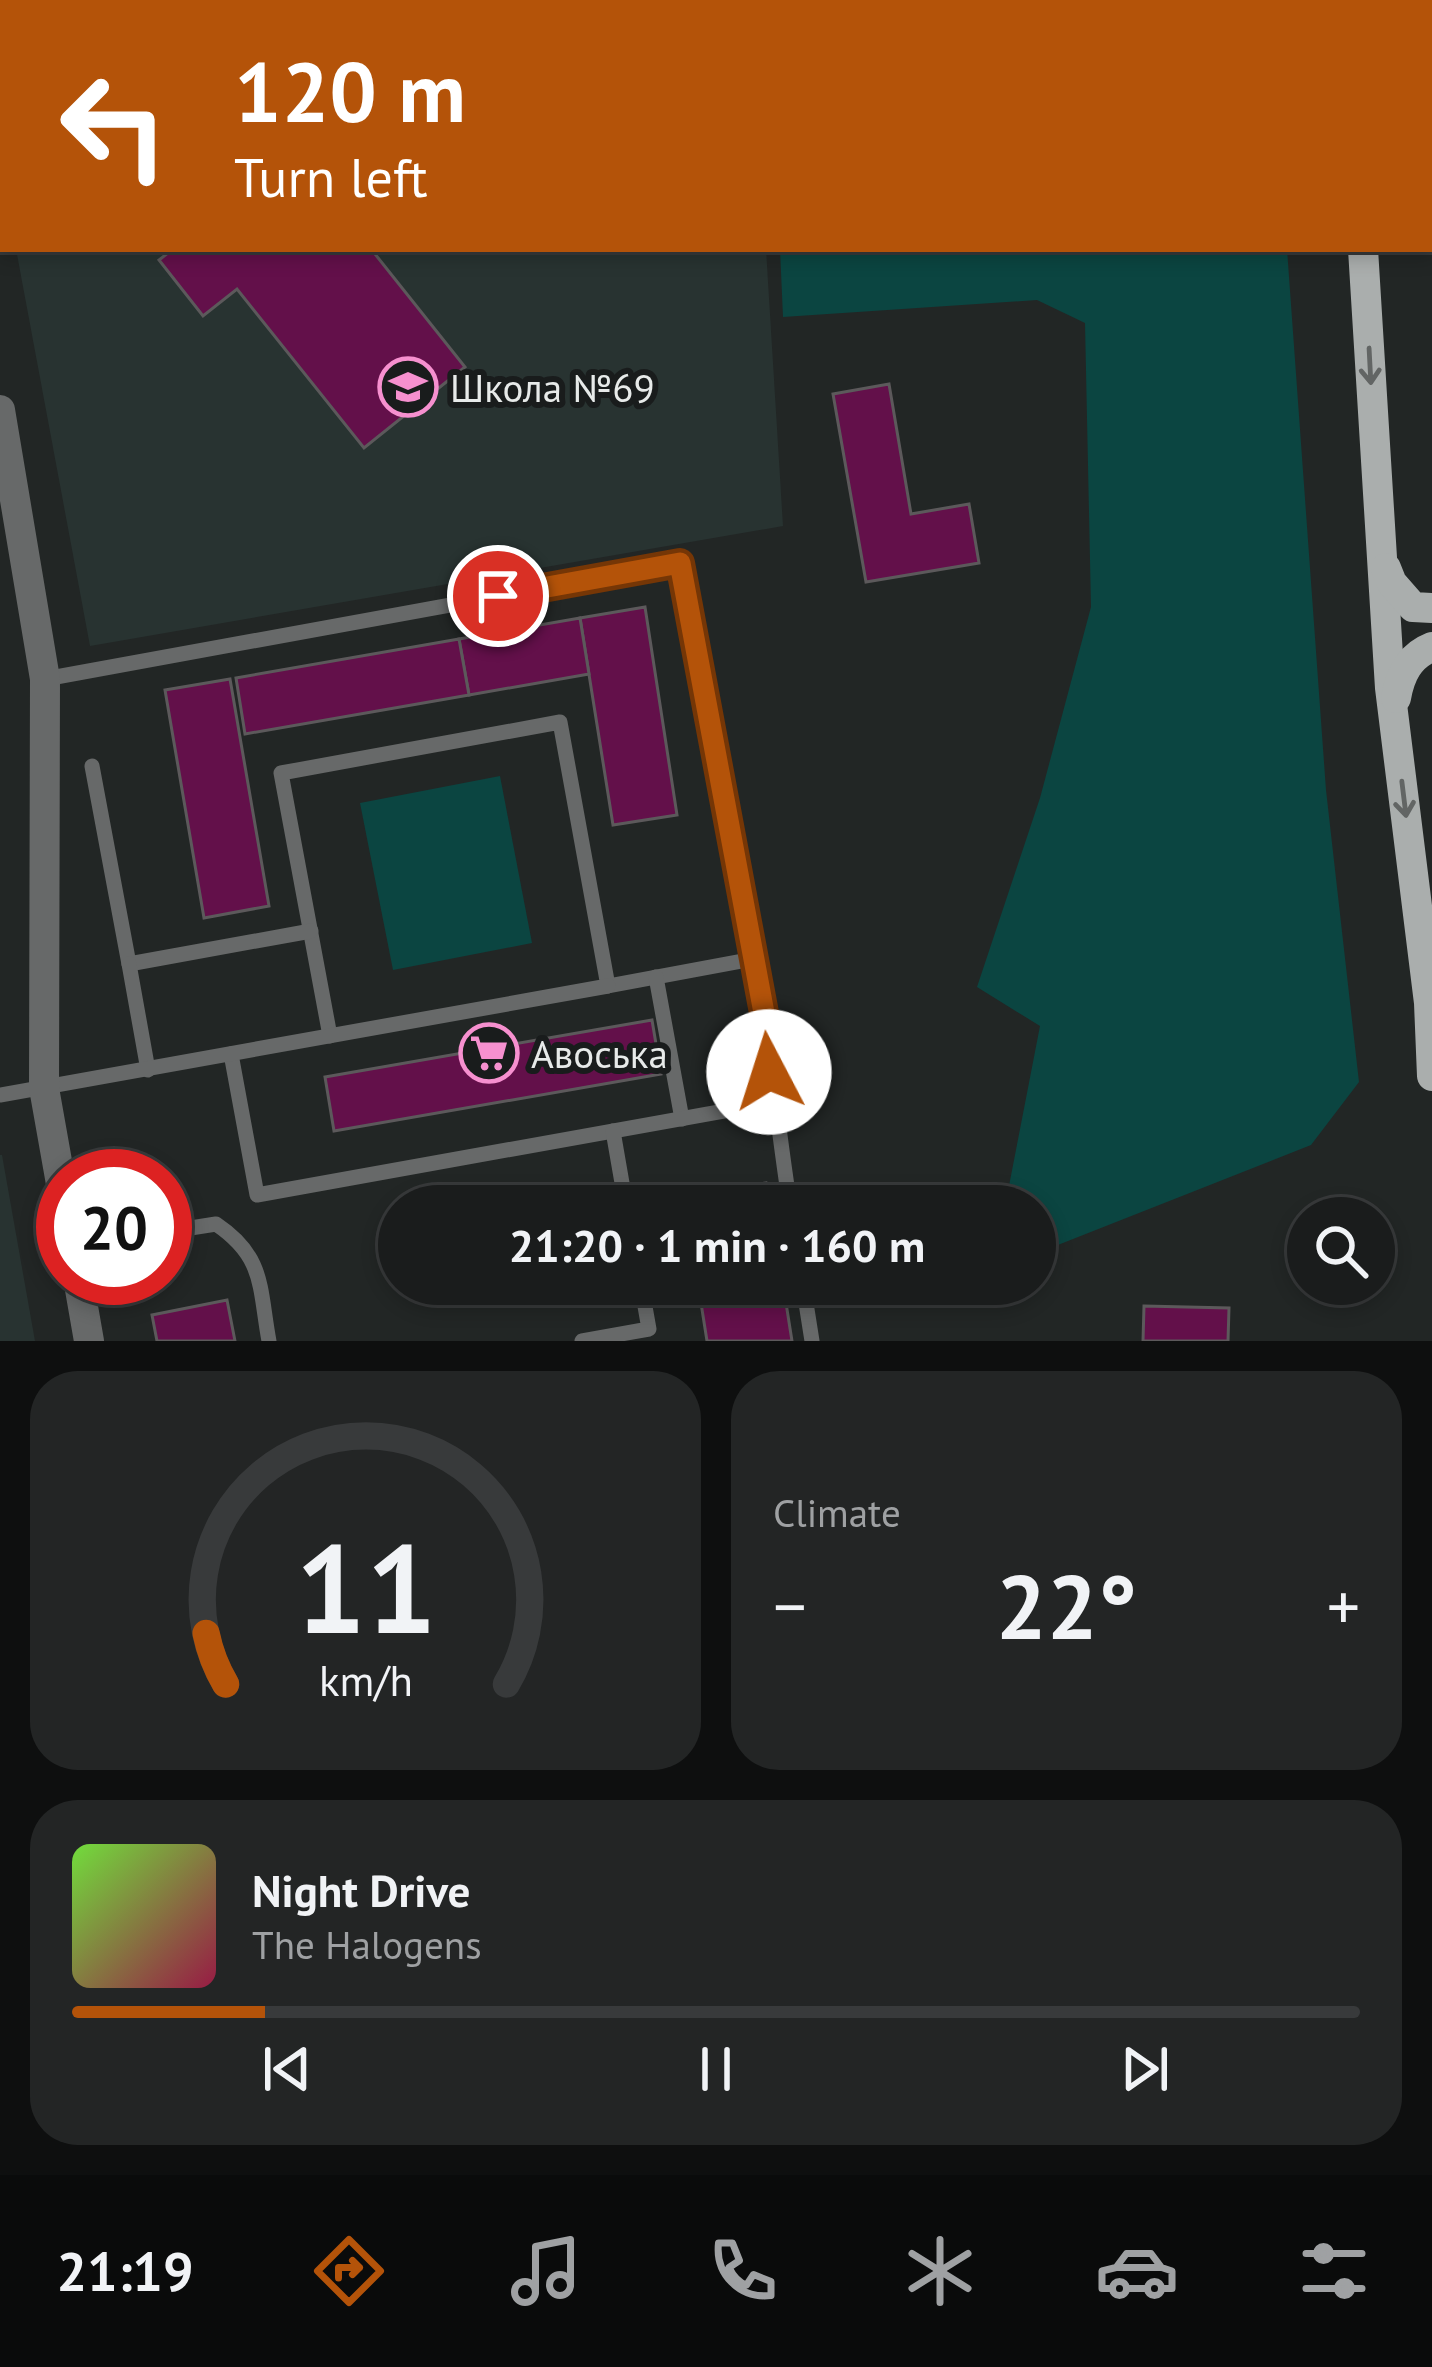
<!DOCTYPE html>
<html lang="en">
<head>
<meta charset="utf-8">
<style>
  :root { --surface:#1a1c1c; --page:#232525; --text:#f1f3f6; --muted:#9fa1a3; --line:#383a3b; --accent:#b45309 }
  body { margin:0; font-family:"PT Sans",sans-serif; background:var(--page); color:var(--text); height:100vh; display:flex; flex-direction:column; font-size:45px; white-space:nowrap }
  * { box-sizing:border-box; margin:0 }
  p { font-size:39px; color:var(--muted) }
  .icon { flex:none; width:66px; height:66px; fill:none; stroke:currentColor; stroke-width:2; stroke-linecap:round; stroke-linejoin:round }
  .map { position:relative; height:1341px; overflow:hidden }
  .panel { display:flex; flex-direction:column; gap:30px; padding:30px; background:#0e0f0f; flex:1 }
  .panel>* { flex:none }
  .guide { position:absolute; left:0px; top:0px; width:1434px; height:252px; box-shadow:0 6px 18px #0003,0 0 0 3px var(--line); background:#b45309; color:#fff; overflow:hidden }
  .fabs { position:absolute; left:1287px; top:1197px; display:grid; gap:24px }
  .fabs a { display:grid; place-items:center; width:108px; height:108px; border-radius:50%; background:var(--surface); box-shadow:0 6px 18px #0003,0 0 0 3px var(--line); font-size:60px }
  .speed { position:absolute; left:36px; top:1149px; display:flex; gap:24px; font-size:60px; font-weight:700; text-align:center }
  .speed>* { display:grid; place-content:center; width:156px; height:156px; border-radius:50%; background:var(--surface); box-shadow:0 6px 18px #0003,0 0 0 3px var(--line); line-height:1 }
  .speed .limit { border:18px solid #d22; background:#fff; color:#111 }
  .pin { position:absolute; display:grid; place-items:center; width:102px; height:102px; color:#fff; margin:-51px; border:6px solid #fff; border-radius:50%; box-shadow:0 3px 12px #0007 }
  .me { position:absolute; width:132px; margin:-66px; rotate:355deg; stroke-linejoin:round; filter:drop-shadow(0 0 9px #0008) }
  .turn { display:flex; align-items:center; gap:42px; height:252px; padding:0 36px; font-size:54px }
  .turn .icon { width:156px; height:156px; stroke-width:2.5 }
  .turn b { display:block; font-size:84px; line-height:102px }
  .big { font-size:90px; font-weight:700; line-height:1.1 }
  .panel .widget { flex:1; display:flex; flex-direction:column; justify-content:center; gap:18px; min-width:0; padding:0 42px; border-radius:48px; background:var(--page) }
  .panel .dial { align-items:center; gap:0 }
  .dial svg { height:312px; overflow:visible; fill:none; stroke:var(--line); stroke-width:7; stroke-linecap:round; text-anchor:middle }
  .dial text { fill:var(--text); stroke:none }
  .song { display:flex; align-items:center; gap:36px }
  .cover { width:144px; height:144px; border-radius:18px; background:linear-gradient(135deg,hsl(100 70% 55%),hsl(340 70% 35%)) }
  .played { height:12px; border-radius:6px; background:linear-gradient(90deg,var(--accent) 15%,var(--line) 15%) }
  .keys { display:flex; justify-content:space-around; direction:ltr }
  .heat { display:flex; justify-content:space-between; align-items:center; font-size:66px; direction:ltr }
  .panel .tiles { flex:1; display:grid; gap:30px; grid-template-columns:1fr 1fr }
  .widget:last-child { grid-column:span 2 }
  .trip { position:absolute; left:378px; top:1185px; width:678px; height:120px; border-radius:60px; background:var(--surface); box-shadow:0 6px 18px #0003,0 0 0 3px var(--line); font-weight:700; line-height:120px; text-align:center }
  .dock { display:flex; height:192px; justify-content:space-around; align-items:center; background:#0a0b0b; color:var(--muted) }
  .dock .icon { width:84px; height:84px }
  .dock .current { color:var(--accent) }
  .dock b { font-size:54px; color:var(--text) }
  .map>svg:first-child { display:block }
  .built { fill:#283331 }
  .green { fill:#0b4541 }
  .building { fill:#63104a; stroke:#5c595b; stroke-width:3 }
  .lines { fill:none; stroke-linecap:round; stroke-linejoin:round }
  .service { stroke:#676969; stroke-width:15 }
  .minor { stroke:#676969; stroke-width:30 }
  .primary { stroke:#aaaead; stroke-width:30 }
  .oneway { stroke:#626564 }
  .route-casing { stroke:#753606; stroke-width:30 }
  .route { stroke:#b45309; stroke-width:21 }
  .labels { text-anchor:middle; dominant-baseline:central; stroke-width:12; stroke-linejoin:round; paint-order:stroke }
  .poi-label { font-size:39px; fill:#e7eae9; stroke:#191c1c; text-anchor:start }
</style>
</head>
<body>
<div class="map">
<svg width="1432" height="1341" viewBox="0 0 1432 1341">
  <rect width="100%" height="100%" fill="#222625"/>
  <g class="built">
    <path d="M0 0H750V3H3V181Z"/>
    <path d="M16 249H766L783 526 90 646Z"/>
    <path d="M0 1155H2L35 1341H0Z"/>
  </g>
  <g class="green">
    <rect x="770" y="0" width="499" height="3"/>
    <path d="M780 249H1287L1326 790 1359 1082 1311 1145 1035 1254V1206H1010L1008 1191 1040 1026 977 987 1040 798 1091 607 1085 323 1037 300 783 317Z"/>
    <path d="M500 776 532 943 393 970 360 803Z"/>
  </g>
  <g class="building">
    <path d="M173 249H371L465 367 364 448 237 289 203 316 159 260Z"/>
    <path d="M889 384 911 514 969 504 979 563 866 582 833 394Z"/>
    <path d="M645 607 677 815 613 825 580 618Z"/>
    <path d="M580 618 589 674 469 695 459 639Z"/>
    <path d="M459 639 469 695 245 734 236 678Z"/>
    <path d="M230 679 269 906 204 918 165 690Z"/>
    <path d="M652 1020 661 1074 334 1131 325 1077Z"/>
    <path d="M766 1183 770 1206H685L684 1196Z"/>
    <path d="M698 1284H783L792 1341H707Z"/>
    <path d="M227 1300 235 1341H157L152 1315Z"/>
    <path d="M1144 1306 1229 1308 1228 1341H1143Z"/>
  </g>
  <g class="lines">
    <g class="service">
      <path d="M45 679 680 563 753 959 608 986 560 722 281 773 330 1036"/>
      <path d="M92 766 129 964 311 931"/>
      <path d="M753 959C770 1041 777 1123 790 1206"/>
      <path d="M129 964 148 1070"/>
      <path d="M656 977 682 1119"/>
      <path d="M231 1054 257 1195 774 1102"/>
      <path d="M0 1095 608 986"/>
      <path d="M613 1131 626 1206"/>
      <path d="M165 1232 216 1224C265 1257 259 1287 269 1341"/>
      <path d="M803 1284 812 1341"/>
      <path d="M582 1341 649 1329 641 1284"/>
    </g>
    <g class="minor">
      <path d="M0 410 45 679 44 1088 63 1195"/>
      <path d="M78 1278 89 1341"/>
    </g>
    <g class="primary">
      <path d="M1348 0V3"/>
      <path d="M1422 0 1423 3"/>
      <path d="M1431 87 1432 98"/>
      <path d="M1363 249 1390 688 1429 1003 1432 1076"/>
      <path d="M1386 568 1392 583 1413 607 1432 608"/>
      <path d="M1396 698C1400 675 1409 656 1432 647"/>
    </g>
  </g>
  <defs><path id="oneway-shaft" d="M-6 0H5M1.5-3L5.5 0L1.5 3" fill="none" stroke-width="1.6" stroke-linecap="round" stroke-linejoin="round" transform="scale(3)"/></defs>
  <g class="oneway">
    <use href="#oneway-shaft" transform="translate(1370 366) rotate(87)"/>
    <use href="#oneway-shaft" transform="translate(1404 799) rotate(83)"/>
  </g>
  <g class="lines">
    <g class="route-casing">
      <path id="route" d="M498 596 680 563 770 1045 769 1072"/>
    </g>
    <use href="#route" class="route"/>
  </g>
  <defs>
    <g id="school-ring" transform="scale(3)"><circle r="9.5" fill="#191c1c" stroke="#f690cf" stroke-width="1.5"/><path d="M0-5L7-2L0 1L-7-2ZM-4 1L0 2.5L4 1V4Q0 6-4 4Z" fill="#f690cf"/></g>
    <g id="supermarket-ring" transform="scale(3)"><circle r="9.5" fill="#191c1c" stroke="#f690cf" stroke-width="1.5"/><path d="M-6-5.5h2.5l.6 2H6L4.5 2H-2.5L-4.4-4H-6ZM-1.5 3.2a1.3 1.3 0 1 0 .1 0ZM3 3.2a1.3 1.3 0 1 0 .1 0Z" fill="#f690cf"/></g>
  </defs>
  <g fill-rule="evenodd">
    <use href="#school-ring" x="408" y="387"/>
    <use href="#supermarket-ring" x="489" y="1053"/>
  </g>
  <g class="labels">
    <g class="poi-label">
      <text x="450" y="387">Школа №69</text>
      <text x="531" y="1053">Авоська</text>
    </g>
  </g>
</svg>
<div class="fabs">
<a><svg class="icon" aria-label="search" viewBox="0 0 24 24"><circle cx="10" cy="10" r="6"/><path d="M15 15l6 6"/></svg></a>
</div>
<div class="speed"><div class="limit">20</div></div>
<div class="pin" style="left:498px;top:596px;background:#d93025"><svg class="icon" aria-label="arrive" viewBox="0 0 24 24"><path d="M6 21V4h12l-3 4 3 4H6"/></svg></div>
<svg class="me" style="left:769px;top:1072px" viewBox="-20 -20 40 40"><circle r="19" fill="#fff"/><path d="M0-13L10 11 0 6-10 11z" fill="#b45309"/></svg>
<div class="trip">21:20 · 1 min · 160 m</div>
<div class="guide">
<div class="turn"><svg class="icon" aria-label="left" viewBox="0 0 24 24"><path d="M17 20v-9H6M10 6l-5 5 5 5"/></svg><div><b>120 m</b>Turn left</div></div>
</div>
</div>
<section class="panel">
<div class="tiles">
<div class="widget dial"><svg viewBox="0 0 100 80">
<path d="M14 69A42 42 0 1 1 86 69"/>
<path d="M14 69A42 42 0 0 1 9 56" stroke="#b45309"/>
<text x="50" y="56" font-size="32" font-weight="700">11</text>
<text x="50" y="72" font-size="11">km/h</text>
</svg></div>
<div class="widget"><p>Climate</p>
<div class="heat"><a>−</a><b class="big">22°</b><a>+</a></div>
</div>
<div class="widget">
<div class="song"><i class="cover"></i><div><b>Night Drive</b><p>The Halogens</p></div></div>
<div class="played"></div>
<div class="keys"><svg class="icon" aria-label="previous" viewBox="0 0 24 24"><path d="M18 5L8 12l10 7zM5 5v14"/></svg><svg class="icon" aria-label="pause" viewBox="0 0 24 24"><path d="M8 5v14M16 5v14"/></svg><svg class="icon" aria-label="next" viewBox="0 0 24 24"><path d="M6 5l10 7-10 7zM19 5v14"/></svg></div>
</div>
</div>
</section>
<nav class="dock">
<b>21:19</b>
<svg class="icon current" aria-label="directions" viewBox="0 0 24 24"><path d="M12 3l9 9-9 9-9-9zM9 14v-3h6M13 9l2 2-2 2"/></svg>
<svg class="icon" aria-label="music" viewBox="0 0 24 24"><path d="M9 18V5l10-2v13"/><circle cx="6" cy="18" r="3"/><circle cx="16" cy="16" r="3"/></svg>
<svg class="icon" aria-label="phone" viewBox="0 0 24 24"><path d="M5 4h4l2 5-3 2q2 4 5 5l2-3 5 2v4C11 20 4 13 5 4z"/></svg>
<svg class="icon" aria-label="climate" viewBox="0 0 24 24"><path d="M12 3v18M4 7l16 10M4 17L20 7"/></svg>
<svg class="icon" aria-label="car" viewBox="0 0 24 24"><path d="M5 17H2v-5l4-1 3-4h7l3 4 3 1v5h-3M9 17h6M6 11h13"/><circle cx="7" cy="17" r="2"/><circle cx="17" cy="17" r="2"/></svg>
<svg class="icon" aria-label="filters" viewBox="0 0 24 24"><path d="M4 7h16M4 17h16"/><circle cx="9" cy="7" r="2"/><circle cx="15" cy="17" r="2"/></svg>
</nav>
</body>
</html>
